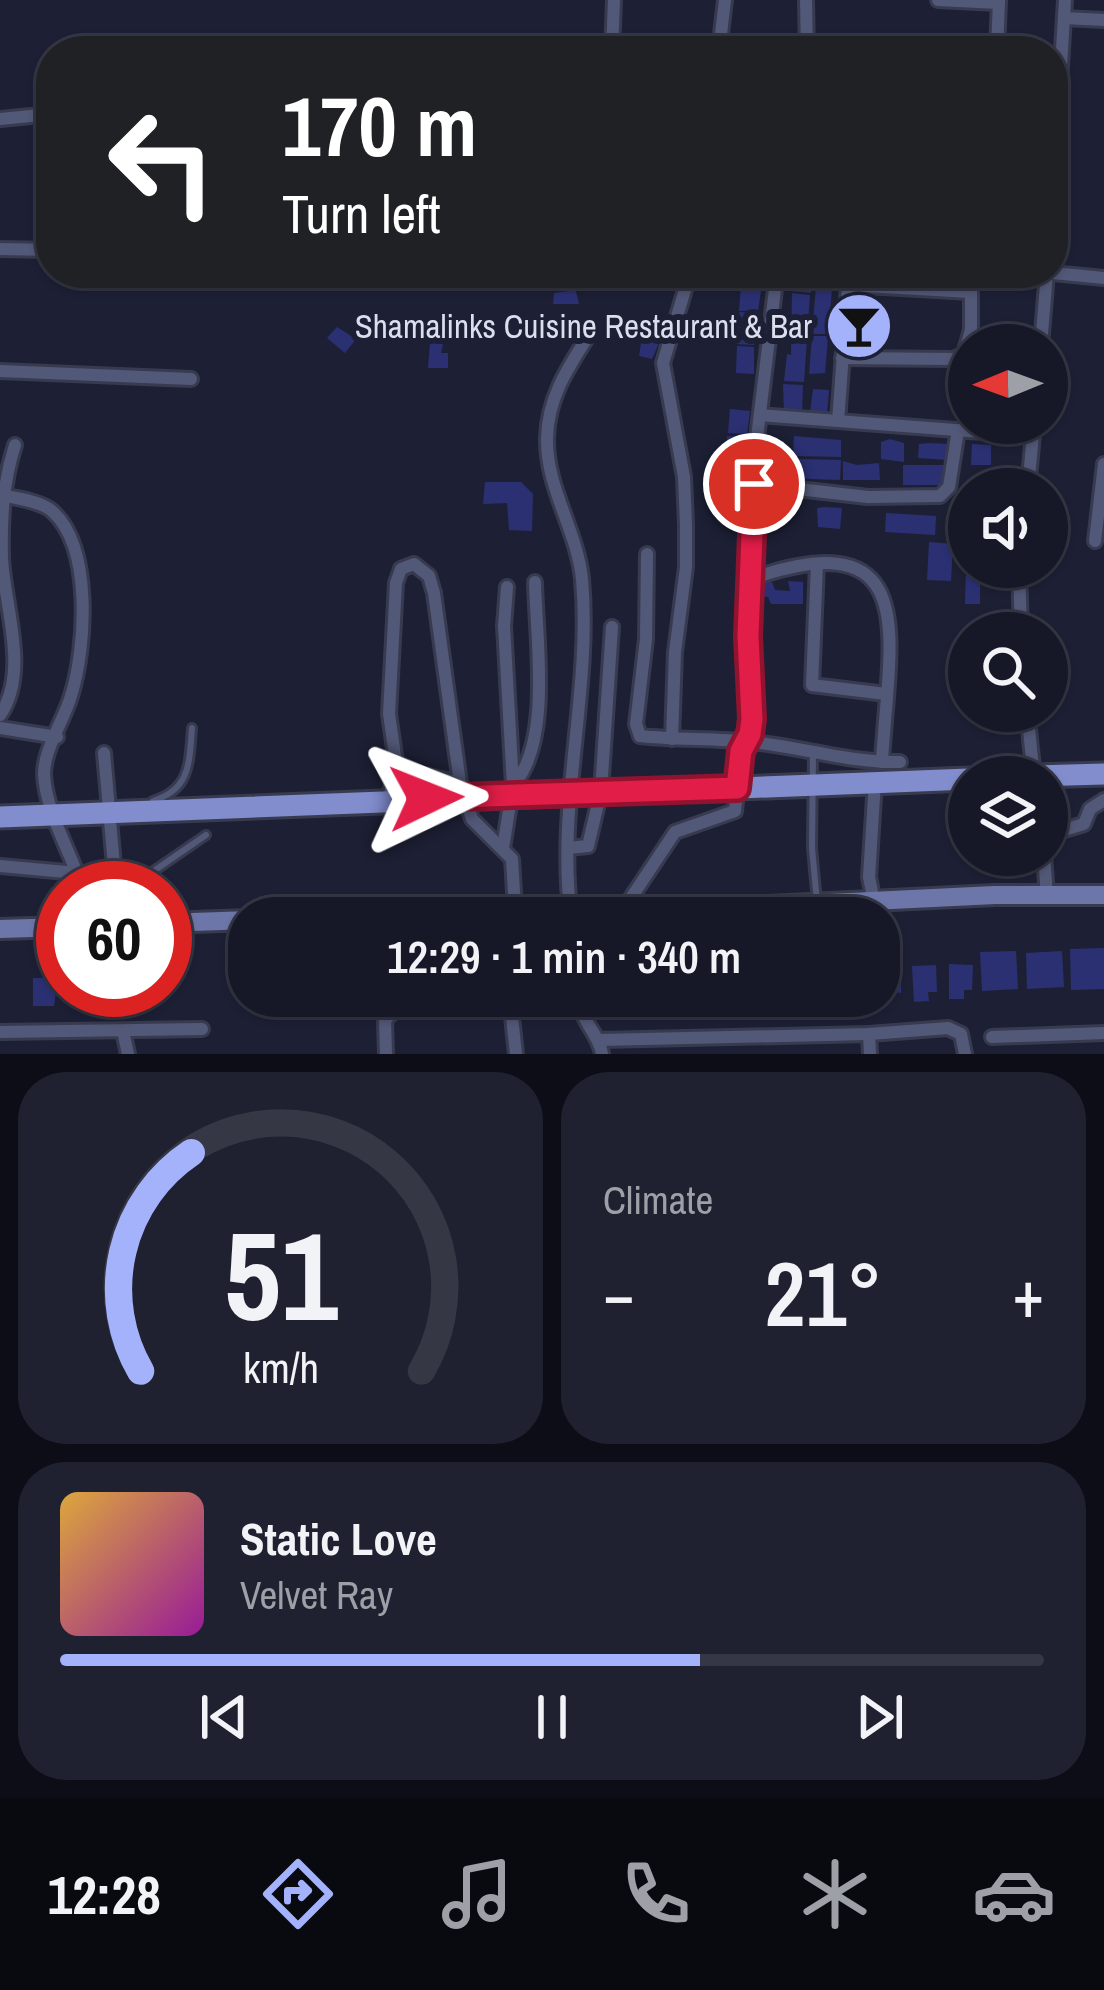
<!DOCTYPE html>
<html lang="en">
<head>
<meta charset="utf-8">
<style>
  :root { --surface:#161828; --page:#1f2130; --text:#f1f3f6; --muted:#9ea0a8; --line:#353745; --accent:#a4b2fc }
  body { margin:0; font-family:"Archivo Narrow",sans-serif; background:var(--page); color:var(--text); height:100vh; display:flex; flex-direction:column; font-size:45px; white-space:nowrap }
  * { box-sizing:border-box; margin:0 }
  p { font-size:39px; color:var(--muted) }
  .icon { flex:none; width:66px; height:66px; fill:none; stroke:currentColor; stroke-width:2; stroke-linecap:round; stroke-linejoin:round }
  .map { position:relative; height:1054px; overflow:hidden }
  .side { display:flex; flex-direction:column; gap:18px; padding:18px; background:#0c0d16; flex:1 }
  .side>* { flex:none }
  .guide { position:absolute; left:36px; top:36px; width:1032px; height:252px; border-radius:48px; box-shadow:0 3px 9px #0004,0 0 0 3px var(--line); background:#202124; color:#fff; overflow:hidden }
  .needle { width:78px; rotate:269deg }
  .fabs { position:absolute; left:948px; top:324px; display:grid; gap:24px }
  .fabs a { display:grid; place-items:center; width:120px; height:120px; border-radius:50%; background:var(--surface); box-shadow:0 3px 9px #0004,0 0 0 3px var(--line); font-size:60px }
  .speed { position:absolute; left:36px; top:861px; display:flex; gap:24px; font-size:60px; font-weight:700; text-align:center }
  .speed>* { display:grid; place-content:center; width:156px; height:156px; border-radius:50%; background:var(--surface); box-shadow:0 3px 9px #0004,0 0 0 3px var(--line); line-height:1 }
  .speed .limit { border:18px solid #d22; background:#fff; color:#111 }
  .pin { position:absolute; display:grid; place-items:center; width:102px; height:102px; color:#fff; margin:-51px; border:6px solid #fff; border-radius:50%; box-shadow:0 3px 12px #0007 }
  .me { position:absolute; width:132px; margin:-66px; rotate:88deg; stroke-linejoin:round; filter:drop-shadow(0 0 9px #0008) }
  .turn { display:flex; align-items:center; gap:42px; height:252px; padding:0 48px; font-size:54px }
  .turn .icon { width:156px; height:156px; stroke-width:2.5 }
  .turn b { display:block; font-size:84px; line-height:102px }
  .big { font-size:90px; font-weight:600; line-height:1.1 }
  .side .widget { flex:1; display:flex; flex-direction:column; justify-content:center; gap:18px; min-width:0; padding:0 42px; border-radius:48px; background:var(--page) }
  .side .dial { align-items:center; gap:0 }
  .dial svg { height:312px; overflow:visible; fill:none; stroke:var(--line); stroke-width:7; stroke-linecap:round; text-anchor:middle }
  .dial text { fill:var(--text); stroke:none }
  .song { display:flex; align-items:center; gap:36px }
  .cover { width:144px; height:144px; border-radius:18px; background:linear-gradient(135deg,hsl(40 70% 55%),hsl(300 70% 35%)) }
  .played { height:12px; border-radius:6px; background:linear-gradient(90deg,var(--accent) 65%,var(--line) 65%) }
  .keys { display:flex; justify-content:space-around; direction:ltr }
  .heat { display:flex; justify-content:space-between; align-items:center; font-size:66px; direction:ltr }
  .side .tiles { flex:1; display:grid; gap:18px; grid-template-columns:1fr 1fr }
  .widget:last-child { grid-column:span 2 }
  .trip { position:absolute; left:228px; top:897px; width:672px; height:120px; border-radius:48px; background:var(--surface); box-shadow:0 3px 9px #0004,0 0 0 3px var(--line); font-weight:600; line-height:120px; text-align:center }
  .dock { display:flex; height:192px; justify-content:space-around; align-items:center; background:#090a10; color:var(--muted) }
  .dock .icon { width:84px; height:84px }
  .dock .on { color:var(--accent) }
  .dock b { font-size:54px; color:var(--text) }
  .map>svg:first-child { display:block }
  .building { fill:#2b3073 }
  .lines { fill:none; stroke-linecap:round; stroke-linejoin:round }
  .lane-casing { stroke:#383b4f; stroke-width:12 }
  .street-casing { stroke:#383b4f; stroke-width:18 }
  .secondary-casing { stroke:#383b4f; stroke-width:24 }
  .primary-casing { stroke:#383b4f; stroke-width:27 }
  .lane { stroke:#525877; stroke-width:6 }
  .street { stroke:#525877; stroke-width:12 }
  .secondary { stroke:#6d76a8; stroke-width:18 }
  .primary { stroke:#818dcd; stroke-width:21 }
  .route-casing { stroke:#92132f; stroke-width:30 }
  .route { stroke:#e11d48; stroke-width:21 }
  .labels { text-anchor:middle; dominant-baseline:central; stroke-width:12; stroke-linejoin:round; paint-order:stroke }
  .poi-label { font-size:33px; fill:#dbdeec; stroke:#1d2035; text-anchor:end }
</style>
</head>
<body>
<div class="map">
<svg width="1104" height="1054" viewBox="0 0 1104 1054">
  <rect width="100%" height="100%" fill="#1d2035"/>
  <g class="building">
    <path d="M790 273H811V293L790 291Z"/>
    <path d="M574 284 579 304H553L554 293 569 291 565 290V285Z"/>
    <path d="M741 285H762L758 310 739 311Z"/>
    <path d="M816 286 832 289 828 334H812Z"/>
    <path d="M792 293 810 295 804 382 784 381 787 354 791 355Z"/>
    <path d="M853 302 868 304 865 348H851Z"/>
    <path d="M739 312 757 313 754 345 736 344Z"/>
    <path d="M337 327 356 339 345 353 327 338Z"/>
    <path d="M655 327 665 330 652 359 639 356 642 337 648 341Z"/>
    <path d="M812 336H828L825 373 809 374Z"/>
    <path d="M430 343 443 344 441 353H448V368H428Z"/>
    <path d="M737 346 754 347V374L736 373Z"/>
    <path d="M783 384 803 385 802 412H784Z"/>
    <path d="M813 389 829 390 827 414 810 413Z"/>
    <path d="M730 409 750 411 747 434 728 433Z"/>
    <path d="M727 436 747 437 745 472 727 471Z"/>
    <path d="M794 436 841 440V457L793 456Z"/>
    <path d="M890 439 904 443V462L881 459V442Z"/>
    <path d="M929 443 950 444 948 460 918 458 919 444Z"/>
    <path d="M972 444 991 445V465H971Z"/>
    <path d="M764 458 841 460 840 480 784 478 762 473Z"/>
    <path d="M843 461 857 465 879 463 880 480H843Z"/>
    <path d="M903 465H946L944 485H903Z"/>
    <path d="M745 474 743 497 723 496 724 475Z"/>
    <path d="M485 482H521L533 494 532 531 509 530 507 503 483 504Z"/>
    <path d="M824 507 842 508 840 529 818 527 817 508Z"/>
    <path d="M886 513 936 516 935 535 885 532Z"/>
    <path d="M929 542 953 544 951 581 927 580Z"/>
    <path d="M966 567H980V604H965Z"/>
    <path d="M788 581 803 582V604H771L768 597 759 596 758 583 772 582 775 590 790 591Z"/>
    <path d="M1104 948V989L1071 990 1070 949Z"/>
    <path d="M1016 951 1018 989 982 991 980 952Z"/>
    <path d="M1062 951 1064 987 1027 989 1026 953Z"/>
    <path d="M949 964 973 965 972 990H964V999H949Z"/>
    <path d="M936 965 937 992H928L929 1001 914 1002 912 966Z"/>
    <path d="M879 966H901V993L892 992V1001H877Z"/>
    <path d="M33 978H58L54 1006H33Z"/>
  </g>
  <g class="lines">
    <g class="lane-casing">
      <g id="lane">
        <path d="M813 753 812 848 817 902"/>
        <path d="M153 801C191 789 189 763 192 728"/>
        <path d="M129 888 206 835"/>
      </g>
    </g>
    <g class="street-casing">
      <g id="street">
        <path d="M806 0 807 51"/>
        <path d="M938 0 999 3"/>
        <path d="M1064 18 1104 20"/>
        <path d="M612 51 614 0"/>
        <path d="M719 51 725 0"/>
        <path d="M997 51 999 0"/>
        <path d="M0 119 51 114"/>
        <path d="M1053 198 1065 0"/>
        <path d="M0 249 51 250"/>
        <path d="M1053 273 1104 278"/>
        <path d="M848 285 971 292"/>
        <path d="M1041 345 1047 273"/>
        <path d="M842 358 954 359 964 354 971 330V273"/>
        <path d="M0 371 191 379"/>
        <path d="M760 415 1033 436"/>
        <path d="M838 421 849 273"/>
        <path d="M754 484 868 497 940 496 949 487 958 430"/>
        <path d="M1028 489 1034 423"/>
        <path d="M0 495C16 498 40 501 52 511 93 547 86 648 71 696 64 720 44 749 44 774 46 814 71 851 82 888"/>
        <path d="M1095 541 1104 464"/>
        <path d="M647 554 646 639 636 724 640 736C677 740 715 738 752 742 802 747 850 763 900 762"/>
        <path d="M817 564 812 685 886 694"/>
        <path d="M1019 567 1021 633"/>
        <path d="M751 579C926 518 888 644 882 762"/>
        <path d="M1027 711 1034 777"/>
        <path d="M0 715C30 672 4 605 2 558 1 519 3 482 15 445"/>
        <path d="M0 728 57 737"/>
        <path d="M672 739 675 652 686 567V525L684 477 663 363 690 273"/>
        <path d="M104 753 116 888"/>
        <path d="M397 769 460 783"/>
        <path d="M514 784C552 741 536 638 535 582"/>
        <path d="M388 799 397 769 389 714 396 583 401 569 414 564 429 576 434 593 460 783 472 819 512 859 515 909"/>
        <path d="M1047 835 1084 824 1090 809 1104 800"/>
        <path d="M503 848 513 785 504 626 507 587"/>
        <path d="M569 848 588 846 601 791 612 627"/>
        <path d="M1044 855 1047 897"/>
        <path d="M0 866 77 873 114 882"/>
        <path d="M874 902 869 877 875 781"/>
        <path d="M621 913 675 832 735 811 741 751 750 734 752 719 748 636 755 454 777 273"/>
        <path d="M571 917C556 805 592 691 582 579 577 530 546 488 547 438 548 395 570 365 592 330"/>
        <path d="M578 996C582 1025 599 1033 602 1054"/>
        <path d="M123 1031 128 1054"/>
        <path d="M0 1032 202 1029"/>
        <path d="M869 1034 870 1054"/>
        <path d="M992 1037 1104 1033"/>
        <path d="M600 1040 869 1034 948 1028 961 1034 965 1054"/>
        <path d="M386 1054 385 1020 399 1006 511 1008"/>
        <path d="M516 1054 511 1008 578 999"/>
      </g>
    </g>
    <g class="secondary-casing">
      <g id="secondary">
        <path d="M291 918 525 909 621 913 995 895H1104"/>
        <path d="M165 923 249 920"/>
        <path d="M0 929 63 927"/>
      </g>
    </g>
    <g class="primary-casing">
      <g id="primary">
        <path d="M998 777 1104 774"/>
        <path d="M0 817 969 779"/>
      </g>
    </g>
    <use href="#lane" class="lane"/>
    <use href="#street" class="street"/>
    <use href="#secondary" class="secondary"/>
    <use href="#primary" class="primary"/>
  </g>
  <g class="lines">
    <g class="route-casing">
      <path id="route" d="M426 798 737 788 741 751 750 734 752 719 748 636 754 484"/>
    </g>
    <use href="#route" class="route"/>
  </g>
  <defs>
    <g id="bar-disc" transform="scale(3.45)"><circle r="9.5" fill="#a4b2fc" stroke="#1d2035"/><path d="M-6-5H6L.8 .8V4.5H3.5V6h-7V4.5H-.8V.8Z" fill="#111"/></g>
  </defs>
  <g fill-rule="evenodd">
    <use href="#bar-disc" x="859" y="326"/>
  </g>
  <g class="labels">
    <g class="poi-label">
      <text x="812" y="326">Shamalinks Cuisine Restaurant &amp; Bar</text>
    </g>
  </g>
</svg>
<div class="fabs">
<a><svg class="needle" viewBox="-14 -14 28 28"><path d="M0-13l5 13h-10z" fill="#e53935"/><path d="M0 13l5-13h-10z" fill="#9ea0a8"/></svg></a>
<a><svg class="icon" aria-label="sound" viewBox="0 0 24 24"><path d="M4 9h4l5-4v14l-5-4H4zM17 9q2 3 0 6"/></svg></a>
<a><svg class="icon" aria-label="search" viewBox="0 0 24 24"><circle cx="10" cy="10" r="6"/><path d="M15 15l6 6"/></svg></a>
<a><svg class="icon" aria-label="layers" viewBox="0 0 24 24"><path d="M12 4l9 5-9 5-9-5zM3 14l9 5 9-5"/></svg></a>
</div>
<div class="speed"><div class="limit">60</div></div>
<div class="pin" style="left:754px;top:484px;background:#d93025"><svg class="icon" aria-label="arrive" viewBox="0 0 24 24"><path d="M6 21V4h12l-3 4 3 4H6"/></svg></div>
<svg class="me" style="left:426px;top:798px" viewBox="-20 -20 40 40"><path d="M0-17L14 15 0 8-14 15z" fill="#e11d48" stroke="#fff" stroke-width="4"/></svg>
<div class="trip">12:29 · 1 min · 340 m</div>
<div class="guide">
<div class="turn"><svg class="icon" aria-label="left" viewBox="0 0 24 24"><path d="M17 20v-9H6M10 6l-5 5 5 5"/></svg><div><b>170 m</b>Turn left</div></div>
</div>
</div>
<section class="side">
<div class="tiles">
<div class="widget dial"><svg viewBox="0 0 100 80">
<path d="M14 69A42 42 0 1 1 86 69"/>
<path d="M14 69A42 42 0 0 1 27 13" stroke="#a4b2fc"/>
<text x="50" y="56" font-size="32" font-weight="700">51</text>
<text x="50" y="72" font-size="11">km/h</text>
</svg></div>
<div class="widget"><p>Climate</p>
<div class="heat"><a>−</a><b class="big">21°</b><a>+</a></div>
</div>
<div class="widget">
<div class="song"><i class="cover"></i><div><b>Static Love</b><p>Velvet Ray</p></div></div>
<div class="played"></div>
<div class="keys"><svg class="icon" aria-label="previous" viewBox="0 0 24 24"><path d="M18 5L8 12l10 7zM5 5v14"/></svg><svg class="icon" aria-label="pause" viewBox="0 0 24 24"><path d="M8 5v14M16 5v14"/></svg><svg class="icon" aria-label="next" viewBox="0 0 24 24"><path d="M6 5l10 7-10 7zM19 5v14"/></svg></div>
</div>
</div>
</section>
<nav class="dock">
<b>12:28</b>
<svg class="icon on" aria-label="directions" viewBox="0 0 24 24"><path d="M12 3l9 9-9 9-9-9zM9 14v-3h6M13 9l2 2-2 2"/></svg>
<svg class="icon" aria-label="music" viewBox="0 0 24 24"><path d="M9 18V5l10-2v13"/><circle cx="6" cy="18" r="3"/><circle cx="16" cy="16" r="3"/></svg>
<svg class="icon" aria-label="phone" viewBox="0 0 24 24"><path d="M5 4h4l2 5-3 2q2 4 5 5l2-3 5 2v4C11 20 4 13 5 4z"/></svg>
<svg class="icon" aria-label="climate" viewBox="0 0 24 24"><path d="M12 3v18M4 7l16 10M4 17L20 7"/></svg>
<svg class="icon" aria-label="car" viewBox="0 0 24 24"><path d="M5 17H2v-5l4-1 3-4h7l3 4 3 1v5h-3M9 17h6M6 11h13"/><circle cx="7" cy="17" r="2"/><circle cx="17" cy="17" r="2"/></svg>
</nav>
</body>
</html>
